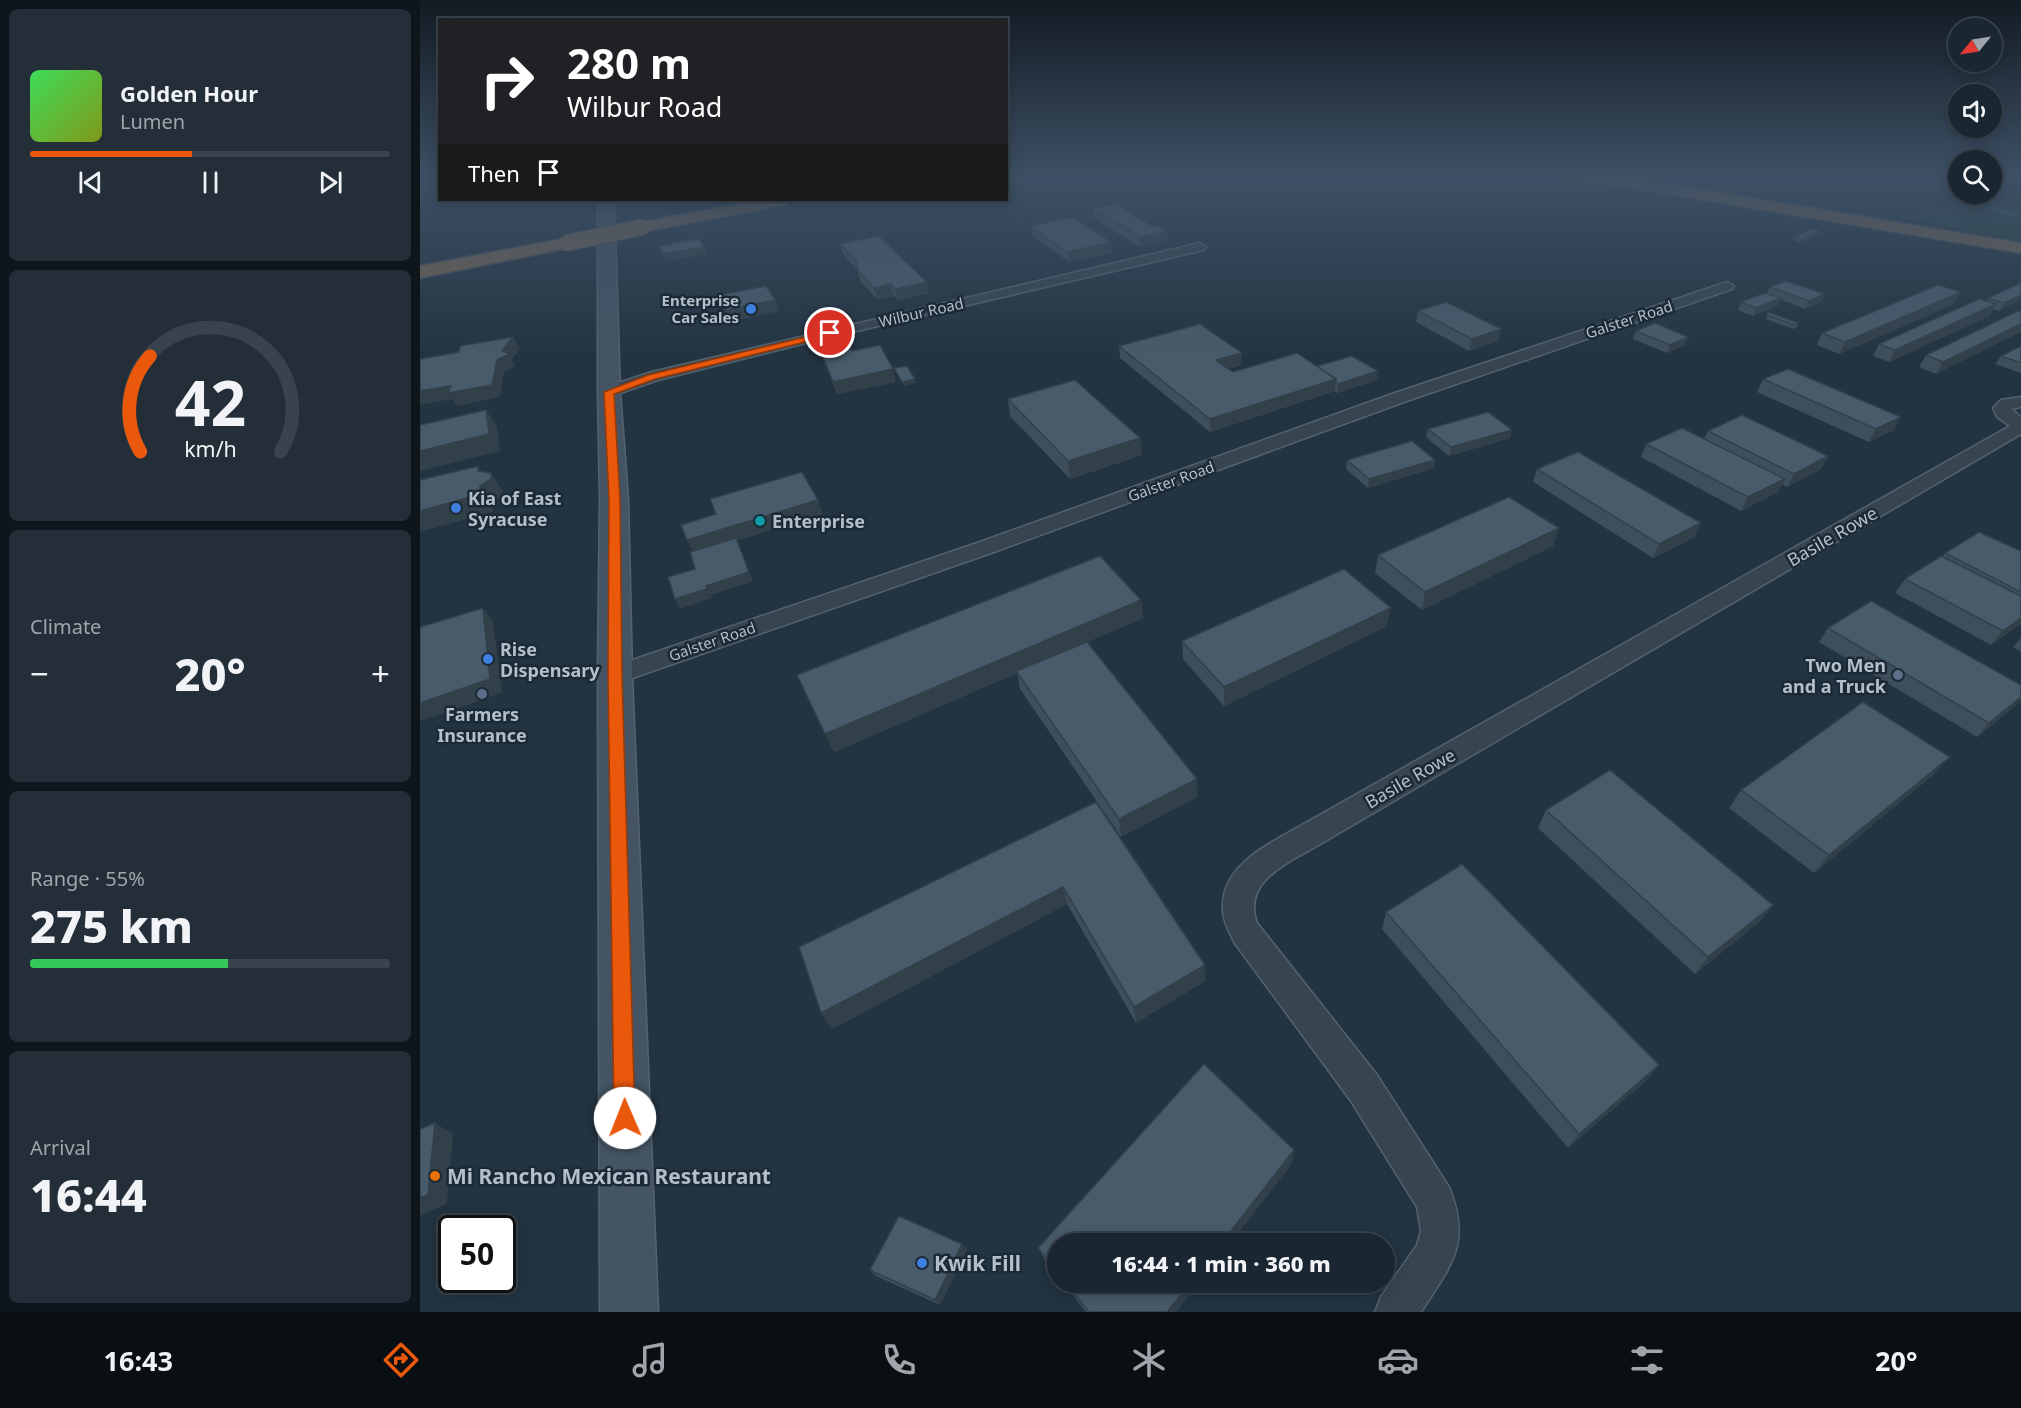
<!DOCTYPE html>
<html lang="en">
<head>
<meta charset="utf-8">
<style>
  :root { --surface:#1a2631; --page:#232e39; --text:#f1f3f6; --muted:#9fa5ab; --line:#38434d; --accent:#ea580c }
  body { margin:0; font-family:"Noto Sans",sans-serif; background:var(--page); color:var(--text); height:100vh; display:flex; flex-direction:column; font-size:22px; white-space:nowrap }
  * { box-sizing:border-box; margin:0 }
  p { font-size:20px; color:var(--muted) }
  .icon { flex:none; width:33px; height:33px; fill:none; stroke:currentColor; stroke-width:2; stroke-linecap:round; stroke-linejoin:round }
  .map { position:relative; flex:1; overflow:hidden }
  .side { display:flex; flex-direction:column; gap:9px; padding:9px; background:#0e151b; width:420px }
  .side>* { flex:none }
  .banner { position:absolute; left:18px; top:18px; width:570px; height:183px; border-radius:0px; box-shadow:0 3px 15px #0003,0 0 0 2px var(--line); background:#202124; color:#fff; overflow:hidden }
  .needle { width:39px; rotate:240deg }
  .fabs { position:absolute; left:1528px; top:18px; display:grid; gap:12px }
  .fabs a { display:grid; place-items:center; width:54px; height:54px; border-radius:50%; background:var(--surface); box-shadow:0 3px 15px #0003,0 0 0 2px var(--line); font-size:30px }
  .speed { position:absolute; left:18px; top:1215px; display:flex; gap:12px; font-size:30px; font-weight:700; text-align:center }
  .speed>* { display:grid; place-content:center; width:78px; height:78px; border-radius:50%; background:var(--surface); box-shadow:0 3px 15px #0003,0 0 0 2px var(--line); line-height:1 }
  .speed .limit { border:3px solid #111; border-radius:9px; background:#fff; color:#111 }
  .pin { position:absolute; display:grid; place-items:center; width:51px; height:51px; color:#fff; margin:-26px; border:3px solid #fff; border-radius:50%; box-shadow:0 2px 6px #0007 }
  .me { position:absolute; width:66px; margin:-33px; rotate:359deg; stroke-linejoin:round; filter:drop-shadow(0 0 4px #0008) }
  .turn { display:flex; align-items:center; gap:21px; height:126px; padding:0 30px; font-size:27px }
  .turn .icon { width:78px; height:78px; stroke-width:2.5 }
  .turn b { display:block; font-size:42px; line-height:51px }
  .then { display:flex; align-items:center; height:57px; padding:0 30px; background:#0003; gap:12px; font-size:22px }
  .big { font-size:45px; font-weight:800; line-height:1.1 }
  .side .widget { flex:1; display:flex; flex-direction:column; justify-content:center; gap:9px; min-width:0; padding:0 21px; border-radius:9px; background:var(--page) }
  .side .dial { align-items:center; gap:0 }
  .dial svg { height:156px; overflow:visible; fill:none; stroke:var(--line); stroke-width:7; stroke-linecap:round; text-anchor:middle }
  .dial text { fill:var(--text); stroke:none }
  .song { display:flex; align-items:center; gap:18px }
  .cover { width:72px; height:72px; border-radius:9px; background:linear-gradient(135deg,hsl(130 70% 55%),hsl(70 70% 35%)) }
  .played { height:6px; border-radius:3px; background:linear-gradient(90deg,var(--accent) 45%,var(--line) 45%) }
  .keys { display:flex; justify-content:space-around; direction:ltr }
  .heat { display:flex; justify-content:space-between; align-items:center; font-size:33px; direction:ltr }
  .charge { height:9px; border-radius:4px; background:linear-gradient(90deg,#34c759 55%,var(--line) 0) }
  .trip { position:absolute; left:627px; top:1233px; width:348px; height:60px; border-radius:30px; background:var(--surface); box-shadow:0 3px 15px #0003,0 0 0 2px var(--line); font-weight:800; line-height:60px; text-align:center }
  .tabs { display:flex; height:96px; justify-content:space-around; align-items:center; background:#0a0f14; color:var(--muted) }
  .tabs .icon { width:42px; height:42px }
  .tabs .selected { color:var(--accent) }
  .tabs b { font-size:27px; color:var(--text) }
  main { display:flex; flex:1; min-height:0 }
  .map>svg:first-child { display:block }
  .green { fill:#254242 }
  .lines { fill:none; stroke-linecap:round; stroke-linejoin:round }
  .stream { stroke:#345269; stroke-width:4 }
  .street-casing { stroke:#55626e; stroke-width:3 }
  .secondary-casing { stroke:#55626e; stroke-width:3 }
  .highway-casing { stroke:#424f5b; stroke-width:3 }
  .street { fill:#374551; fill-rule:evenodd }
  .secondary { fill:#445464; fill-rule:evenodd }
  .highway { fill:#776553; fill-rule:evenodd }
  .highway-bridge-casing { stroke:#424f5b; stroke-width:18; stroke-linecap:butt }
  .highway-bridge { stroke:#776553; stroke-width:16 }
  .wall { fill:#3e4e5b }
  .shaded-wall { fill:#32404a }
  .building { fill:#485b6a; stroke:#32404a; stroke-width:1.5 }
  .route { fill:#ea580c; stroke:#983908; stroke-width:1.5 }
  .shop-dot { fill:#3f7fe0; stroke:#1c2a36; stroke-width:2 }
  .culture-dot { fill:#0f9aa8; stroke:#1c2a36; stroke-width:2 }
  .service-dot { fill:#5c6f8a; stroke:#1c2a36; stroke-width:2 }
  .food-dot { fill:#e8710a; stroke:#1c2a36; stroke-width:2 }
  .labels { text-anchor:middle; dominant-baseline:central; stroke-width:5; stroke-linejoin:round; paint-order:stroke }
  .far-poi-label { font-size:15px; font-weight:bold; fill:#b3bfcb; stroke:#1c2a36; text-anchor:end }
  .far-street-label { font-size:15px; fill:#b3bfcb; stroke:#1c2a36 }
  .poi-label { font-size:18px; font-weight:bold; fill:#b3bfcb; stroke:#1c2a36; text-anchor:start }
  .street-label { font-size:18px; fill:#b3bfcb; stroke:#1c2a36 }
  .near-poi-label { font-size:21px; font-weight:bold; fill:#b3bfcb; stroke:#1c2a36; text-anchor:start }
</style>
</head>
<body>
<main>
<section class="side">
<div class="widget">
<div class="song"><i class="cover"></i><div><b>Golden Hour</b><p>Lumen</p></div></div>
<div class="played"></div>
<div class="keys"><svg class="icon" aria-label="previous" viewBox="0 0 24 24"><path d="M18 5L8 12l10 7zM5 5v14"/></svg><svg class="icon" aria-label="pause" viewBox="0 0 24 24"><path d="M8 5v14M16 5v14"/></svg><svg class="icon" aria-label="next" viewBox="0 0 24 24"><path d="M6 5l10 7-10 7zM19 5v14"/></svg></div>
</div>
<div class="widget dial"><svg viewBox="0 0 100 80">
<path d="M14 69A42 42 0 1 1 86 69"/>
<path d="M14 69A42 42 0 0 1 19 20" stroke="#ea580c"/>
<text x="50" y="56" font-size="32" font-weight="700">42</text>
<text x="50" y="72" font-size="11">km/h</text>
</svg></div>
<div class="widget"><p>Climate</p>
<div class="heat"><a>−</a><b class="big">20°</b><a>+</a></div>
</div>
<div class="widget"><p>Range · 55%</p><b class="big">275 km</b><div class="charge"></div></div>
<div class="widget"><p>Arrival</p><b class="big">16:44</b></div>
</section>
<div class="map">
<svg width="1601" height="1312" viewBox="0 0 1601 1312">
  <rect width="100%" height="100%" fill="#223341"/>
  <path class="green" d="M1572 178 1601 183V241L1477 217 1555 201 1559 194H1572Z"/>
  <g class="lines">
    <path class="stream" d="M1571 208 1601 216"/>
    <g class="street-casing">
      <g id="street">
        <path d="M780 243 786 247 784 250 398 340 238 380 189 397 181 392 183 388 232 372Z"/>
        <path d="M1307 282 1314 286 1312 289 984 402 574 552 204 681 195 684 186 681 183 675 186 669 560 542 972 394Z"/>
        <path d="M1601 397V407L1591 409 1601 417V434L902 843C872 861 821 880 837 923L957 1075 1029 1187C1052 1244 1031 1265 1001 1312H955L961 1297 997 1245 1001 1231 997 1207 931 1101 814 942C810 933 803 921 803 911 799 866 849 844 882 825L1590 426 1577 417 1573 408 1581 400Z"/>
      </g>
    </g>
    <g class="secondary-casing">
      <path id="secondary" d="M178 200H194L200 392 208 499 212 675 238 1312H180L178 675 180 499 178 392Z"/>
    </g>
    <g class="highway-casing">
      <g id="highway">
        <path d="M1137 174H1179L1230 181 1601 243V253L1230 191 1144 178Z"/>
        <path d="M343 200H373L365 205 222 232 214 227 222 222Z"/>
        <path d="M147 238 153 239 156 243 153 247 0 278V266Z"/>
      </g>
    </g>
    <use href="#street" class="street"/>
    <use href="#secondary" class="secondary"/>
    <use href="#highway" class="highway"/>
    <g class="highway-bridge-casing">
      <path id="highway-bridge" d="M147 243 222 227"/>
    </g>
    <use href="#highway-bridge" class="highway-bridge"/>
  </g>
  <g class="wall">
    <path d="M673 208 748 241 720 247 674 218Z"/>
    <path d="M611 226 692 253 649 262 613 236Z"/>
    <path d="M1400 231 1398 235 1380 242 1373 240 1375 237Z"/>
    <path d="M420 244 509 293 478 300 474 296 457 299 441 282 437 270 423 254Z"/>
    <path d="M1601 283 1579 311 1573 309 1569 316 1469 362 1453 356 1459 344 1566 301 1568 298Z"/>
    <path d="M1350 287 1405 294 1402 302 1385 309 1360 299 1357 306 1333 316 1318 310 1321 302 1347 293Z"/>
    <path d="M299 295 359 311 311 321Z"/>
    <path d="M1534 304 1419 354 1397 345 1402 333Z"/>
    <path d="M998 311 1078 341 1049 351 996 322Z"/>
    <path d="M1348 312 1379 323 1377 327 1373 329 1346 319Z"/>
    <path d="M1601 312 1516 374 1499 367 1506 355Z"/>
    <path d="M1216 331 1265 345 1247 353 1213 339Z"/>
    <path d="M398 345 476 382 417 394 402 357Z"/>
    <path d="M699 346 821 365 808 369 813 372 897 366 957 380 917 393 915 391 790 432 700 358Z"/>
    <path d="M1601 346V373L1575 364 1581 356Z"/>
    <path d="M1343 379 1474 430 1449 442 1337 392Z"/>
    <path d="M588 399 720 438 722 455 650 479 590 416Z"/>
    <path d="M1008 429 1090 438 1029 456 1006 437Z"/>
    <path d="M1288 431 1408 456 1401 469 1367 487 1362 484 1358 492 1321 511 1221 457 1226 444 1284 439Z"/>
    <path d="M927 460 1014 468 948 488 926 469Z"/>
    <path d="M1117 469 1275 537 1233 558 1113 482Z"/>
    <path d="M1139 528 1133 546 1002 610 955 573 958 555Z"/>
    <path d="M1601 551V624L1571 645 1475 593 1485 579 1522 557 1525 553Z"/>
    <path d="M721 600 723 618 667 642 777 779V797L701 837 600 689 597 673 414 752 377 675Z"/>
    <path d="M967 626 804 706 763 659 762 641Z"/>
    <path d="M1408 628 1597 704 1557 737 1399 642Z"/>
    <path d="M1601 638V652L1593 647Z"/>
    <path d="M1513 775 1394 873 1309 808 1321 790Z"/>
    <path d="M676 802 785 965V981L716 1023 647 904 412 1029 401 1013Z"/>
    <path d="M1126 810 1353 905 1339 922 1275 974 1118 828Z"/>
    <path d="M966 912 1227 1080 1148 1148 962 929Z"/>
    <path d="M874 1150 872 1163 810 1244H638V1276L624 1259 618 1248Z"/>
    <path d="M547 1249 520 1305 456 1276 450 1270Z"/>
    <path d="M643 1282H779L756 1312H666Z"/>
  </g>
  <g class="shaded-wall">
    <path d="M747 231 748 241 720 247V237Z"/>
    <path d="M1400 231 1398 235 1380 242 1382 239Z"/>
    <path d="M691 242 692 253 649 262 647 252Z"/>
    <path d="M284 247 287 254 246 262 243 254Z"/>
    <path d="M507 282 509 293 478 300 475 289Z"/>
    <path d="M471 284 474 296 457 299 454 288Z"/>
    <path d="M1541 292 1534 304 1419 354 1425 342Z"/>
    <path d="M1405 294 1402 302 1385 309 1389 301Z"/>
    <path d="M1601 295V300L1579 311 1584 303Z"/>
    <path d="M1361 298 1357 306 1333 316 1336 308Z"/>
    <path d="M355 300 359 311 311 321 307 310Z"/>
    <path d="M1576 304 1569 316 1469 362 1475 350Z"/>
    <path d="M1601 324V332L1516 374 1523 362Z"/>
    <path d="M1081 329 1078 341 1049 351 1052 339Z"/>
    <path d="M93 337 100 349 92 360 95 365 94 367 84 372 80 397 37 406 32 399 0 405V391L77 360 82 351Z"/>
    <path d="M1268 337 1265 345 1247 353 1250 345Z"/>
    <path d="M822 353 821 365 796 372V360Z"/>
    <path d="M473 369 476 382 417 394 413 382Z"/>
    <path d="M958 371 957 380 917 393 918 384Z"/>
    <path d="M495 379 496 383 483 386 482 382Z"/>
    <path d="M916 379 915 391 790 432V419Z"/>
    <path d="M66 410 77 426 80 451 0 471V451Z"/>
    <path d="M1481 417 1474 430 1449 442 1456 429Z"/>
    <path d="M1092 430 1090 438 1029 456 1031 447Z"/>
    <path d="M720 438 722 455 650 479 648 461Z"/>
    <path d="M1408 456 1401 469 1367 487 1374 474Z"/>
    <path d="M1015 460 1014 468 948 488 949 479Z"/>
    <path d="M58 466 68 481 71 473 83 491V495L72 504 73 512 0 532V511L58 471Z"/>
    <path d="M1365 479 1358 492 1321 511 1328 497Z"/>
    <path d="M398 500 403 514 317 541 333 581 291 595 292 598 260 609 255 599 287 589 274 554 267 540Z"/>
    <path d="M1281 523 1275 537 1233 558 1239 544Z"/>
    <path d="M1139 528 1133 546 1002 610 1005 592Z"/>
    <path d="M721 600 723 618 414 752 405 734Z"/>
    <path d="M63 608 73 622 82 693 0 721V703Z"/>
    <path d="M971 608 967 626 804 706V687Z"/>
    <path d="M1601 618V624L1571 645 1583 631Z"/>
    <path d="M1601 697V700L1597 704 1557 737 1569 723Z"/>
    <path d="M1530 757 1513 775 1394 873 1409 855Z"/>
    <path d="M777 779V797L701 837 699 819Z"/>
    <path d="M643 887 647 904 412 1029 401 1013Z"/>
    <path d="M1353 905 1339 922 1275 974 1288 957Z"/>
    <path d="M785 965V981L716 1023 714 1007Z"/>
    <path d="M1239 1065 1227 1080 1148 1148 1159 1134Z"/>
    <path d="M15 1123 33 1134 27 1204 0 1216V1198Z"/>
    <path d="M874 1150 872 1163 810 1244H801Z"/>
    <path d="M542 1244 547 1249 520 1305 515 1300Z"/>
    <path d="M771 1282H779L756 1312H747Z"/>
  </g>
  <g class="building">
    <path d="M695 204 734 227 739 226 747 231 720 237 673 208Z"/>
    <path d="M653 217 691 242 647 252 611 226Z"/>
    <path d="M1393 229 1400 231 1382 239 1375 237Z"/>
    <path d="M459 236 507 282 475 289 471 284 454 288 438 271 436 260 420 244Z"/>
    <path d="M279 239 284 247 243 254 239 246Z"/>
    <path d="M1366 281 1405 294 1389 301 1350 287Z"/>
    <path d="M1601 283V295L1584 303 1568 298Z"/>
    <path d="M1518 285 1541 292 1425 342 1402 333Z"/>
    <path d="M346 286 355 300 307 310 299 295Z"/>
    <path d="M1345 293 1361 298 1336 308 1321 302Z"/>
    <path d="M1559 299 1576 304 1475 350 1459 344Z"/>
    <path d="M1026 302 1081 329 1052 339 998 311Z"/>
    <path d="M1598 311 1601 312V324L1523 362 1506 355Z"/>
    <path d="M1348 312 1379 323 1375 325 1347 315Z"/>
    <path d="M1235 323 1268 337 1250 345 1216 331Z"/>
    <path d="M780 324 822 353 796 360 813 372 877 353 916 379 790 419 699 346Z"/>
    <path d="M93 337 82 351 88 353 87 355 77 360 72 385 28 393 31 386 0 391V359L39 352 40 346Z"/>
    <path d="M427 340 432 351 460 345 473 369 413 382 398 345Z"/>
    <path d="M1601 346V363L1581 356Z"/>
    <path d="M932 356 958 371 918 384 916 383V379L897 366Z"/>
    <path d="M487 366 495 379 482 382 474 368Z"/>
    <path d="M1368 369 1481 417 1456 429 1343 379Z"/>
    <path d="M655 380 720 438 648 461 588 399Z"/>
    <path d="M66 410 69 434 0 451V425Z"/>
    <path d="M1068 412 1092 430 1031 447 1008 429Z"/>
    <path d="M1322 415 1408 456 1374 474 1288 431Z"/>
    <path d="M1262 428 1365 479 1328 497 1226 444Z"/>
    <path d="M992 441 1015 460 949 479 927 460Z"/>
    <path d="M1158 452 1281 523 1239 544 1117 469Z"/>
    <path d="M58 466V471L71 473 72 478 60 486 61 494 0 511V480Z"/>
    <path d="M382 472 398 500 267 540 261 525 296 514 290 499Z"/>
    <path d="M1089 497 1139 528 1005 592 958 555Z"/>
    <path d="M1559 532 1601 551V592L1525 553Z"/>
    <path d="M316 538 329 572 286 586 287 589 255 599 248 577 275 569 270 552Z"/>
    <path d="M680 556 721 600 405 734 377 675Z"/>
    <path d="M1521 556 1601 596V618L1583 631 1485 579Z"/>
    <path d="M924 569 971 608 804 687 762 641Z"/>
    <path d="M1451 601 1601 685V697L1569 723 1408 628Z"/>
    <path d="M63 608 70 679 0 703V627Z"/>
    <path d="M667 642 777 779 699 819 596 671Z"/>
    <path d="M1443 702 1530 757 1409 855 1321 790Z"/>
    <path d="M1190 770 1353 905 1288 957 1126 810Z"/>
    <path d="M676 802 785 965 714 1007 643 887 401 1013 379 947Z"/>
    <path d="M1042 864 1239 1065 1159 1134 966 912Z"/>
    <path d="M784 1064 874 1150 801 1244H638V1273L618 1248Z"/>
    <path d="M15 1123 8 1195 0 1198V1129Z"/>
    <path d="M479 1216 542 1244 515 1300 450 1270Z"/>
    <path d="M645 1282H771L747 1312H669Z"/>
  </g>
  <linearGradient id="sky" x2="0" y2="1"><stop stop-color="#131c24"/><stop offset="0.49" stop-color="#3e5065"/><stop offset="1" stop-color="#3e5065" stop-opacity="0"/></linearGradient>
  <rect width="1601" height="358" fill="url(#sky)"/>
  <path class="route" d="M410 331 414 333 413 335 235 379 194 394 200 499 202 675 215 1118 212 1126 205 1129 197 1126 194 1118 188 675 189 499 184 392 228 375Z"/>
  <g class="shop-dot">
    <circle cx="331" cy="309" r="6"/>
    <circle cx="36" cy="508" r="6"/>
    <circle cx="68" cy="659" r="6"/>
    <circle cx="502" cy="1263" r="6"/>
  </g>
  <circle class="culture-dot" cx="340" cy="521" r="6"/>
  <g class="service-dot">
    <circle cx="1478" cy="675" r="6"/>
    <circle cx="62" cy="694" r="6"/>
  </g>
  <circle class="food-dot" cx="15" cy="1176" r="6"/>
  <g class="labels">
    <g class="far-poi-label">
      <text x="319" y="300">Enterprise<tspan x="319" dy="17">Car Sales</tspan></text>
    </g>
    <g class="far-street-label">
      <text transform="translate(501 312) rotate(-13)">Wilbur Road</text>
      <text transform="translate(1209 319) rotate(-18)">Galster Road</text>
      <text transform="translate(751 481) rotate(-20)">Galster Road</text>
      <text transform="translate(292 641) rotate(-19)">Galster Road</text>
    </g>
    <g class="poi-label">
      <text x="48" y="498">Kia of East<tspan x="48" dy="21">Syracuse</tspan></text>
      <text x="352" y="521">Enterprise</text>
      <text x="80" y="649">Rise<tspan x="80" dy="21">Dispensary</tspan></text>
      <text x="1466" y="665" text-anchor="end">Two Men<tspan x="1466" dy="21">and a Truck</tspan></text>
      <text x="62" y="714" text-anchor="middle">Farmers<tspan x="62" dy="21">Insurance</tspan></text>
    </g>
    <g class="street-label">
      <text transform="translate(1412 536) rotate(-30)">Basile Rowe</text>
      <text transform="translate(990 778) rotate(-30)">Basile Rowe</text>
    </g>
    <g class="near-poi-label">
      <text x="27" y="1176">Mi Rancho Mexican Restaurant</text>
      <text x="514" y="1263">Kwik Fill</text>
    </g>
  </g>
</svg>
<div class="fabs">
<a><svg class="needle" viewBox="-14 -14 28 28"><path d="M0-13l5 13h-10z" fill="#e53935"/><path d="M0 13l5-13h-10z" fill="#9fa5ab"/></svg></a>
<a><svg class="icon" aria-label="sound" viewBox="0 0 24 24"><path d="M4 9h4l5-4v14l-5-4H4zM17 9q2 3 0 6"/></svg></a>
<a><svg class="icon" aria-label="search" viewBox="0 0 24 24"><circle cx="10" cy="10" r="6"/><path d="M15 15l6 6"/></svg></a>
</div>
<div class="speed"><div class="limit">50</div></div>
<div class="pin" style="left:410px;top:333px;background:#d93025"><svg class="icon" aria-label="arrive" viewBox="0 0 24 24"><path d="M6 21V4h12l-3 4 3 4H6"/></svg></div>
<svg class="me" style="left:205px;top:1118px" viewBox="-20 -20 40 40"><circle r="19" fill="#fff"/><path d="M0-13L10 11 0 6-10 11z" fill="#ea580c"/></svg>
<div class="trip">16:44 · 1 min · 360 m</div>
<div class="banner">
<div class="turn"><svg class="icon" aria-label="right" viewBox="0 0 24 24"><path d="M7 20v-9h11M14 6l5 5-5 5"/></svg><div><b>280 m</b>Wilbur Road</div></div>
<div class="then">Then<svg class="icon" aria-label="arrive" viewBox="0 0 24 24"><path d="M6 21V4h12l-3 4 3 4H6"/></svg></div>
</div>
</div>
</main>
<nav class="tabs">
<b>16:43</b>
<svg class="icon selected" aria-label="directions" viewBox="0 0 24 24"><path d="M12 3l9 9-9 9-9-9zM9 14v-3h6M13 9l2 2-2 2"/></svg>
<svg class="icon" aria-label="music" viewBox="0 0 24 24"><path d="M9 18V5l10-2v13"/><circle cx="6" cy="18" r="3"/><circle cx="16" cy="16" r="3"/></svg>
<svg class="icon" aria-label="phone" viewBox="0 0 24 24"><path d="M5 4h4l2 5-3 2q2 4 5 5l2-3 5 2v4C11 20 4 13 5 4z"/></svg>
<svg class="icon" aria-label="climate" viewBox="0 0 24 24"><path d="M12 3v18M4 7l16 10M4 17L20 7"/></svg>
<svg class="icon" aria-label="car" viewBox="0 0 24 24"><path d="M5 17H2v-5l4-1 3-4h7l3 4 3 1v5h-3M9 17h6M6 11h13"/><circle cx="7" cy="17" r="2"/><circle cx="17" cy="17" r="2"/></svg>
<svg class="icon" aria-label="filters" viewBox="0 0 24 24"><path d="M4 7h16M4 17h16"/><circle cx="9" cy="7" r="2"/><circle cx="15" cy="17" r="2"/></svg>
<b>20°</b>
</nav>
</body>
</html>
